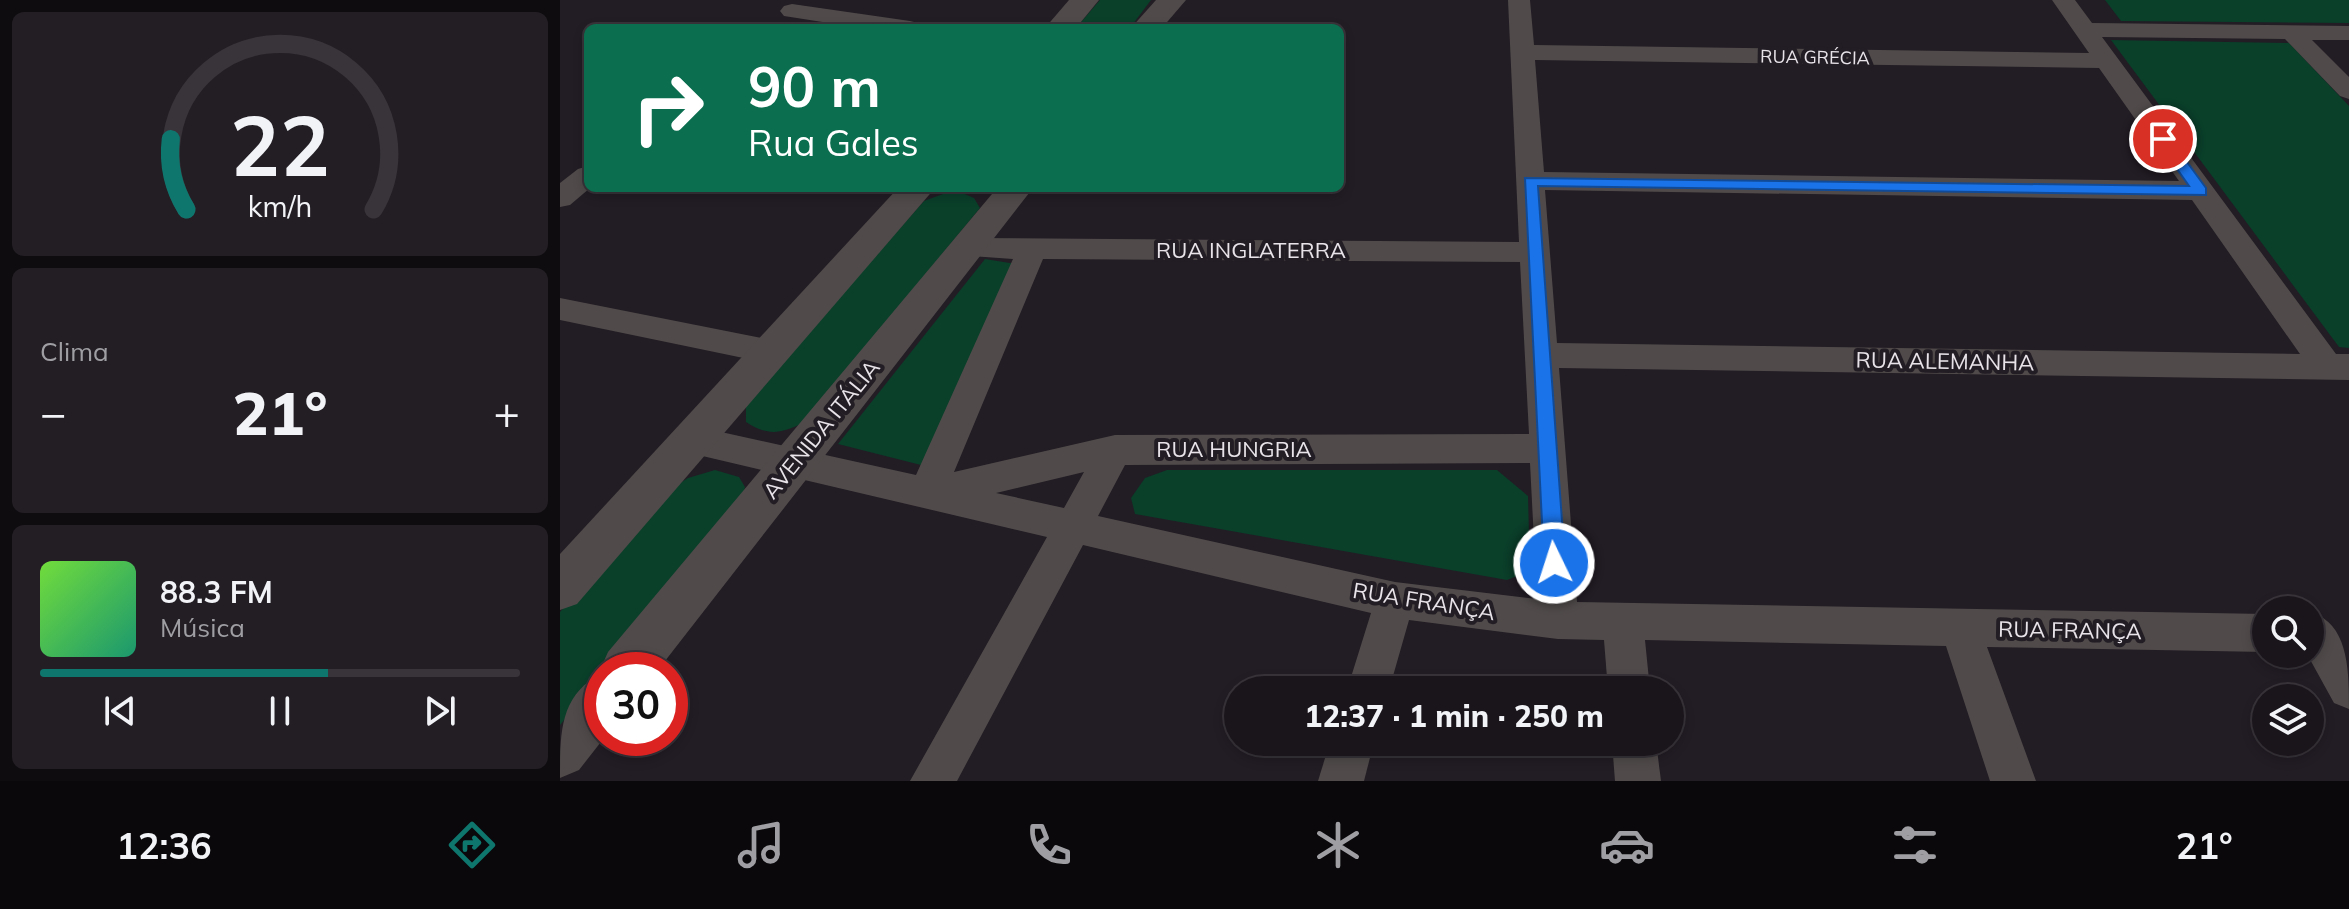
<!DOCTYPE html>
<html lang="pt">
<head>
<meta charset="utf-8">
<style>
  :root { --surface:#1a151b; --page:#231e24; --text:#f1f3f6; --muted:#9f9fa3; --line:#38343a; --accent:#0f766e }
  body { margin:0; font-family:Mulish,sans-serif; background:var(--page); color:var(--text); height:100vh; display:flex; flex-direction:column; font-size:30px; white-space:nowrap }
  * { box-sizing:border-box; margin:0 }
  p { font-size:26px; color:var(--muted) }
  .icon { flex:none; width:44px; height:44px; fill:none; stroke:currentColor; stroke-width:2; stroke-linecap:round; stroke-linejoin:round }
  .map { position:relative; flex:1; overflow:hidden }
  .side { display:flex; flex-direction:column; gap:12px; padding:12px; background:#0e0c0f; width:560px }
  .side>* { flex:none }
  .hud { position:absolute; left:24px; top:24px; width:760px; height:168px; border-radius:12px; box-shadow:0 4px 12px #0003,0 0 0 2px var(--line); background:#0b6e4f; color:#fff; overflow:hidden }
  .fabs { position:absolute; left:1692px; top:596px; display:grid; gap:16px }
  .fabs a { display:grid; place-items:center; width:72px; height:72px; border-radius:50%; background:var(--surface); box-shadow:0 4px 12px #0003,0 0 0 2px var(--line); font-size:40px }
  .speed { position:absolute; left:24px; top:652px; display:flex; gap:16px; font-size:40px; font-weight:700; text-align:center }
  .speed>* { display:grid; place-content:center; width:104px; height:104px; border-radius:50%; background:var(--surface); box-shadow:0 4px 12px #0003,0 0 0 2px var(--line); line-height:1 }
  .speed .limit { border:12px solid #d22; background:#fff; color:#111 }
  .pin { position:absolute; display:grid; place-items:center; width:68px; height:68px; color:#fff; margin:-34px; border:4px solid #fff; border-radius:50%; box-shadow:0 2px 8px #0007 }
  .me { position:absolute; width:88px; margin:-44px; rotate:356deg; stroke-linejoin:round; filter:drop-shadow(0 0 6px #0008) }
  .turn { display:flex; align-items:center; gap:28px; height:168px; padding:0 32px; font-size:36px }
  .turn .icon { width:104px; height:104px; stroke-width:2.5 }
  .turn b { display:block; font-size:56px; line-height:68px }
  .big { font-size:60px; font-weight:800; line-height:1.1 }
  .side .widget { flex:1; display:flex; flex-direction:column; justify-content:center; gap:12px; min-width:0; padding:0 28px; border-radius:12px; background:var(--page) }
  .side .dial { align-items:center; gap:0 }
  .dial svg { height:208px; overflow:visible; fill:none; stroke:var(--line); stroke-width:7; stroke-linecap:round; text-anchor:middle }
  .dial text { fill:var(--text); stroke:none }
  .song { display:flex; align-items:center; gap:24px }
  .cover { width:96px; height:96px; border-radius:12px; background:linear-gradient(135deg,hsl(100 70% 55%),hsl(160 70% 35%)) }
  .played { height:8px; border-radius:4px; background:linear-gradient(90deg,var(--accent) 60%,var(--line) 60%) }
  .keys { display:flex; justify-content:space-around; direction:ltr }
  .heat { display:flex; justify-content:space-between; align-items:center; font-size:44px; direction:ltr }
  .trip { position:absolute; left:664px; top:676px; width:460px; height:80px; border-radius:40px; background:var(--surface); box-shadow:0 4px 12px #0003,0 0 0 2px var(--line); font-weight:800; line-height:80px; text-align:center }
  .tabs { display:flex; height:128px; justify-content:space-around; align-items:center; background:#0a080b; color:var(--muted) }
  .tabs .icon { width:56px; height:56px }
  .tabs .selected { color:var(--accent) }
  .tabs b { font-size:36px; color:var(--text) }
  main { display:flex; flex:1; min-height:0 }
  .map>svg:first-child { display:block }
  .green { fill:#0a3f2a }
  .lines { fill:none; stroke-linecap:round; stroke-linejoin:round }
  .minor { fill:#504b4a; fill-rule:evenodd }
  .tertiary { fill:#504b4a; fill-rule:evenodd }
  .route { fill:#1a73e8; stroke:#114b97; stroke-width:2 }
  .labels { text-anchor:middle; dominant-baseline:central; stroke-width:8; stroke-linejoin:round; paint-order:stroke }
  .far-street-label { font-size:18px; fill:#e7e3e8; stroke:#221c24 }
  .street-label { font-size:22px; fill:#e7e3e8; stroke:#221c24 }
</style>
</head>
<body>
<main>
<section class="side">
<div class="widget dial"><svg viewBox="0 0 100 80">
<path d="M14 69A42 42 0 1 1 86 69"/>
<path d="M14 69A42 42 0 0 1 8 42" stroke="#0f766e"/>
<text x="50" y="56" font-size="32" font-weight="700">22</text>
<text x="50" y="72" font-size="11">km/h</text>
</svg></div>
<div class="widget"><p>Clima</p>
<div class="heat"><a>−</a><b class="big">21°</b><a>+</a></div>
</div>
<div class="widget">
<div class="song"><i class="cover"></i><div><b>88.3 FM</b><p>Música</p></div></div>
<div class="played"></div>
<div class="keys"><svg class="icon" aria-label="previous" viewBox="0 0 24 24"><path d="M18 5L8 12l10 7zM5 5v14"/></svg><svg class="icon" aria-label="pause" viewBox="0 0 24 24"><path d="M8 5v14M16 5v14"/></svg><svg class="icon" aria-label="next" viewBox="0 0 24 24"><path d="M6 5l10 7-10 7zM19 5v14"/></svg></div>
</div>
</section>
<div class="map">
<svg width="1789" height="781" viewBox="0 0 1789 781">
  <rect width="100%" height="100%" fill="#221c24"/>
  <g class="green">
    <path d="M540 0H591L570 28H516Z"/>
    <path d="M1545 0H1789V23L1561 21Z"/>
    <path d="M1551 40 1729 43 1789 106V348L1779 347Z"/>
    <path d="M400 192 414 198 420 208 243 423C220 434 207 436 186 422V403L364 201 383 194Z"/>
    <path d="M425 259 456 264 361 465 278 444Z"/>
    <path d="M155 470 179 477 185 487 179 508 42 670V674L0 725V612L106 492 128 478Z"/>
    <path d="M607 470H937L968 496 970 571 947 580 575 514 571 498 585 478Z"/>
  </g>
  <g class="lines">
    <g class="minor">
      <path d="M948 0H970L974 45 1529 53 1492 0H1515L1532 23 1789 26V40H1752L1789 77V99L1780 96 1725 39 1542 37 1776 354H1789V380L999 368 1017 602 1706 614V652L1427 647 1476 781H1430L1386 646 1085 640 1090 690H1048L1044 640 998 639 849 620 829 690H787L811 613 523 545 397 781H350L487 537 134 454 121 450 116 440 121 430 134 426 356 475 453 259 397 255 393 248 397 241 408 238 959 242ZM975 60 1539 68 1619 181 984 172ZM985 190 1632 200 1740 354 997 343ZM483 259 960 262 969 434 555 435 394 472ZM970 463 977 599 835 582 538 516 565 465ZM524 472 504 508 436 493Z"/>
      <path d="M232 4 350 21 358 23 362 28H301L224 16 220 11 224 6Z"/>
      <path d="M28 166 30 188 10 205 0 207V183L18 169Z"/>
      <path d="M0 298 212 340 224 343 228 352 224 361 212 364 0 320Z"/>
      <path d="M1758 615C1789 630 1789 674 1789 709L1774 703 1747 654H1750V618Z"/>
      <path d="M770 742H814L804 781H758Z"/>
      <path d="M1052 742H1096L1101 781H1055Z"/>
    </g>
    <g class="tertiary">
      <path d="M509 0H539L516 28H485Z"/>
      <path d="M596 0H626L602 28H571Z"/>
      <path d="M338 188H375L17 604 0 610V554Z"/>
      <path d="M437 188H473L98 670H42V738H44L19 770 0 778C0 731 0 695 42 673L40 670 48 652Z"/>
    </g>
  </g>
  <path class="route" d="M1603 135 1608 136 1646 188V195L978 186 1005 563 1002 569 994 572 987 569 984 563 965 178 1629 186 1596 139Z"/>
  <g class="labels">
    <g class="far-street-label">
      <text transform="translate(1255 57) rotate(1)">RUA GRÉCIA</text>
    </g>
    <g class="street-label">
      <text x="691" y="250">RUA INGLATERRA</text>
      <text transform="translate(1385 361) rotate(1)">RUA ALEMANHA</text>
      <text transform="translate(261 429) rotate(-51)">AVENIDA ITÁLIA</text>
      <text x="674" y="449">RUA HUNGRIA</text>
      <text transform="translate(864 601) rotate(9)">RUA FRANÇA</text>
      <text transform="translate(1510 630) rotate(1)">RUA FRANÇA</text>
    </g>
  </g>
</svg>
<div class="fabs">
<a><svg class="icon" aria-label="search" viewBox="0 0 24 24"><circle cx="10" cy="10" r="6"/><path d="M15 15l6 6"/></svg></a>
<a><svg class="icon" aria-label="layers" viewBox="0 0 24 24"><path d="M12 4l9 5-9 5-9-5zM3 14l9 5 9-5"/></svg></a>
</div>
<div class="speed"><div class="limit">30</div></div>
<div class="pin" style="left:1603px;top:139px;background:#d93025"><svg class="icon" aria-label="arrive" viewBox="0 0 24 24"><path d="M6 21V4h12l-3 4 3 4H6"/></svg></div>
<svg class="me" style="left:994px;top:563px" viewBox="-20 -20 40 40"><circle r="17" fill="#1a73e8" stroke="#fff" stroke-width="3"/><path d="M0-11L8 9 0 5-8 9z" fill="#fff"/></svg>
<div class="trip">12:37 · 1 min · 250 m</div>
<div class="hud">
<div class="turn"><svg class="icon" aria-label="right" viewBox="0 0 24 24"><path d="M7 20v-9h11M14 6l5 5-5 5"/></svg><div><b>90 m</b>Rua Gales</div></div>
</div>
</div>
</main>
<nav class="tabs">
<b>12:36</b>
<svg class="icon selected" aria-label="directions" viewBox="0 0 24 24"><path d="M12 3l9 9-9 9-9-9zM9 14v-3h6M13 9l2 2-2 2"/></svg>
<svg class="icon" aria-label="music" viewBox="0 0 24 24"><path d="M9 18V5l10-2v13"/><circle cx="6" cy="18" r="3"/><circle cx="16" cy="16" r="3"/></svg>
<svg class="icon" aria-label="phone" viewBox="0 0 24 24"><path d="M5 4h4l2 5-3 2q2 4 5 5l2-3 5 2v4C11 20 4 13 5 4z"/></svg>
<svg class="icon" aria-label="climate" viewBox="0 0 24 24"><path d="M12 3v18M4 7l16 10M4 17L20 7"/></svg>
<svg class="icon" aria-label="car" viewBox="0 0 24 24"><path d="M5 17H2v-5l4-1 3-4h7l3 4 3 1v5h-3M9 17h6M6 11h13"/><circle cx="7" cy="17" r="2"/><circle cx="17" cy="17" r="2"/></svg>
<svg class="icon" aria-label="filters" viewBox="0 0 24 24"><path d="M4 7h16M4 17h16"/><circle cx="9" cy="7" r="2"/><circle cx="15" cy="17" r="2"/></svg>
<b>21°</b>
</nav>
</body>
</html>
